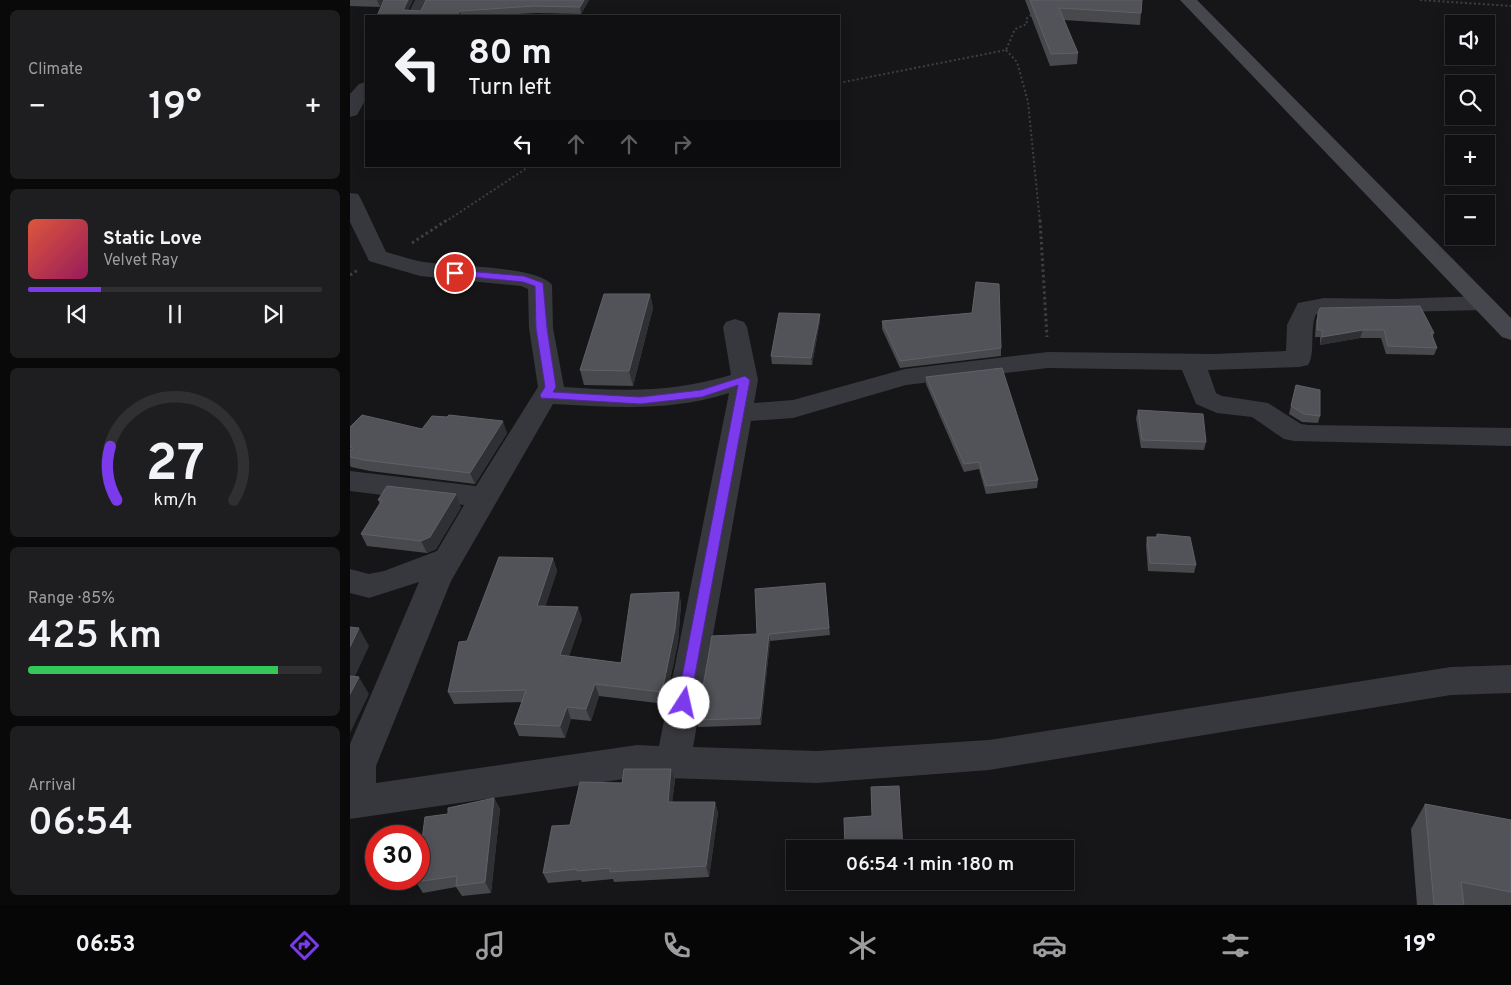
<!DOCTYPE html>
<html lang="en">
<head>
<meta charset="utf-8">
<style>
  :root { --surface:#101012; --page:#1e1e20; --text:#f1f3f6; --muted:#9c9d9f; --line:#303032; --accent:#7c3aed }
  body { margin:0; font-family:Overpass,sans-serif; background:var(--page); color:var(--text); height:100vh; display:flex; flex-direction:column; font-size:19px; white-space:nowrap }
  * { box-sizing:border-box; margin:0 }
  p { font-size:16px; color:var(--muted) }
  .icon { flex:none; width:28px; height:28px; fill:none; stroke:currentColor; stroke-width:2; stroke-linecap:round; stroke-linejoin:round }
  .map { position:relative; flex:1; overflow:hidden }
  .details { display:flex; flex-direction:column; gap:10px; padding:10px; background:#09090a; width:350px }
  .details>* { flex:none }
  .hud { position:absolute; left:15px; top:15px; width:475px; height:152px; border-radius:0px; box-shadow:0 2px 12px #0003,0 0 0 1px var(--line); background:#101012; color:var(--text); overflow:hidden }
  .controls { position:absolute; left:1095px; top:15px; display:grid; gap:10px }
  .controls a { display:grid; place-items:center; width:50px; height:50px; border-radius:0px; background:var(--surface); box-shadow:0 2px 12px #0003,0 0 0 1px var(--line); font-size:25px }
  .speed { position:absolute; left:15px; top:825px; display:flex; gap:10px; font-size:25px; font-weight:700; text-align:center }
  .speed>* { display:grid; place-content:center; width:65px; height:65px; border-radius:50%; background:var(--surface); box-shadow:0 2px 12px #0003,0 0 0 1px var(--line); line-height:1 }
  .speed .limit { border:8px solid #d22; background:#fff; color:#111 }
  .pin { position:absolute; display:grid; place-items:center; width:42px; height:42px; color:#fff; margin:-21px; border:2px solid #fff; border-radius:50%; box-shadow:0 1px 5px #0007 }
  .me { position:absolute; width:55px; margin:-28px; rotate:10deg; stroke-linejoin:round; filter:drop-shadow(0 0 4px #0008) }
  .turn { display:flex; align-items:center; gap:18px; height:105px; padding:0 20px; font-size:22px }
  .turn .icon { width:65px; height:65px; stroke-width:2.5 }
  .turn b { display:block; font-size:35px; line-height:42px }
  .lanes { display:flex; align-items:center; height:48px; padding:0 20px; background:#0003; justify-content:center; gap:25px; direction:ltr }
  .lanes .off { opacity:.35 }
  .big { font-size:38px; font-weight:600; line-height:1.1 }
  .details .widget { flex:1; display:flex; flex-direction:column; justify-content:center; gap:8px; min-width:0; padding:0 18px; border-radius:8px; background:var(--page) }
  .details .dial { align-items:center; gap:0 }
  .dial svg { height:130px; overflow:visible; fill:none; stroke:var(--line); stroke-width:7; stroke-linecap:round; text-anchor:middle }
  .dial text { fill:var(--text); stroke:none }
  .song { display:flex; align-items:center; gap:15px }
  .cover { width:60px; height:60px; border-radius:8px; background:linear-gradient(135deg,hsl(10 70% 55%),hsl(330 70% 35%)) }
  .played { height:5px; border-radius:2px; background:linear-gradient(90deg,var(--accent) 25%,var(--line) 25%) }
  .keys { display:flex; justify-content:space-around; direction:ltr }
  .heat { display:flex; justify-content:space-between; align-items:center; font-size:28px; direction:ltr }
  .charge { height:8px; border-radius:4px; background:linear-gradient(90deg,#34c759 85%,var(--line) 0) }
  .trip { position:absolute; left:436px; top:840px; width:288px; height:50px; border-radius:0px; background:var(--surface); box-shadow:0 2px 12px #0003,0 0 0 1px var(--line); font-weight:600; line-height:50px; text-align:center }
  .dock { display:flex; height:80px; justify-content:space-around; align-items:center; background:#060607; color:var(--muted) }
  .dock .icon { width:35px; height:35px }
  .dock .active { color:var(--accent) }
  .dock b { font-size:22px; color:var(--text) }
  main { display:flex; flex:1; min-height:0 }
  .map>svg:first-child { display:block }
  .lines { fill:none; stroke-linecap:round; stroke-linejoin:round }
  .path-far1 { stroke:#3d3f44; stroke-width:2; stroke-dasharray:2 2.5; stroke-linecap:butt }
  .path { stroke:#3d3f44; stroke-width:3; stroke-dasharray:2.5 3; stroke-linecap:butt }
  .minor { fill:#37383d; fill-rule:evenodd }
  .secondary { fill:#45474d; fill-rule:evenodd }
  .wall { fill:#47494d }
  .shaded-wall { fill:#2f3033 }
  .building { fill:#525359; stroke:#5f6168 }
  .route { fill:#7c3aed; stroke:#51269a }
</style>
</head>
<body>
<main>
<section class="details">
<div class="widget"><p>Climate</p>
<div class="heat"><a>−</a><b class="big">19°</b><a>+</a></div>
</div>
<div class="widget">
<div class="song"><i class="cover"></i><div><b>Static Love</b><p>Velvet Ray</p></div></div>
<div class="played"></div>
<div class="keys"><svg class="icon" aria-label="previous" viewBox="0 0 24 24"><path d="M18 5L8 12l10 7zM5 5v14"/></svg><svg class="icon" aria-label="pause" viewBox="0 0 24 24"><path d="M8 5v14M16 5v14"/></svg><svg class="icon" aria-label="next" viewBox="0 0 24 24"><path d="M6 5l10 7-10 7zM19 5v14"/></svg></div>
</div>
<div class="widget dial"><svg viewBox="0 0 100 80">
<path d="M14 69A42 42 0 1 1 86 69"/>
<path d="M14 69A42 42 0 0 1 10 36" stroke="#7c3aed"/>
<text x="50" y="56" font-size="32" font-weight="700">27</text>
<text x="50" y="72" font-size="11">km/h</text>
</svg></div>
<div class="widget"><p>Range · 85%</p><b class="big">425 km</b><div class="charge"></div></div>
<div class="widget"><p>Arrival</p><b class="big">06:54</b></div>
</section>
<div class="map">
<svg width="1161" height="905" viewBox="0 0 1161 905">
  <rect width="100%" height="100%" fill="#161618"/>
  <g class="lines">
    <g class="path-far1">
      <path d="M1070 0 1161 6"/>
      <path d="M656 50 667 62 678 102 690 222"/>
      <path d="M489 83 656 50 665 29 677 24 676 19 684 13"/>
      <path d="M95 222 180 166"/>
    </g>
    <g class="path">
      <path d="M690 220 697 337"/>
      <path d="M62 243 97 220"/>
      <path d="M0 275 8 270"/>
    </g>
    <g class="minor">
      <path d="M65 0H81L73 16H57Z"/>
      <path d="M16 82V99L7 115 0 117V94L9 84Z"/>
      <path d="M0 193 8 194 11 199 36 252C48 255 61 260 74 262 99 266 188 266 202 285L203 328 214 387C275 391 321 393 381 375L373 327 376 322 385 319 394 322 397 327 408 380 404 403 443 400 555 369 698 352 864 354 936 351 937 325 948 303 974 298 1044 299 1133 296 1141 298 1145 303 1141 308 1133 310 966 314C959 331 966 353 958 365L949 367 858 370 866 393 872 396 918 403 951 424 958 425 1161 428V446L944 441 934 439 902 417 867 413 846 404 832 370 698 368 556 385 443 418 401 421 343 747 467 751 639 740 1101 667 1161 665V693L1101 695 639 770 467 783 287 777 0 819V744L69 582 19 598 0 593V569L19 574 34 571 87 551 114 505 0 491V471L126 486 188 387 179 328 178 289 171 286 70 276 19 261 0 222ZM379 393 309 746 287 745 26 783V766L101 581 203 404C264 407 320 412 379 393Z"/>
    </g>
    <path class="secondary" d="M830 0H847L1161 318V340L1152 337Z"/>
  </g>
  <g class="wall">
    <path d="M0 0H34L30 7 0 6Z"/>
    <path d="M63 0 58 10 71 11 239 0 231 14 186 13 129 16H27Z"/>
    <path d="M675 0H792L790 25 714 20 728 53 727 64 700 66Z"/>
    <path d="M300 294 303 308 283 386 234 385 230 370Z"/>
    <path d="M970 308 1084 333 1083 337 1087 348 1084 355 1036 354 1031 338H1010L970 345V337H965L966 321Z"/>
    <path d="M622 313 651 348V356L550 368 532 329V321Z"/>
    <path d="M470 314V321L462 365 422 364 421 356Z"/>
    <path d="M576 377 688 480 687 488 636 494 629 469 614 472 576 384Z"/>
    <path d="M946 385 970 416 968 423 952 422 939 414Z"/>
    <path d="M788 410 856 442 854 450 791 448 786 418Z"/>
    <path d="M0 427 72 429 157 433 125 484 20 471 1 467 0 465Z"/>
    <path d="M28 500 111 507 86 549 77 553 17 546 11 534 30 504Z"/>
    <path d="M807 534 846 565 844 573 798 571 796 545 797 537H806Z"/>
    <path d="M203 558 207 571 195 606 232 619 219 656 271 663 329 592 331 604 328 642 315 704 249 696 241 721 221 719 215 738 169 736 164 724 172 702 104 704 98 692 117 641Z"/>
    <path d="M475 583 480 635 420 641 411 725 348 727 347 720 407 634Z"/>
    <path d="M321 769 325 780 322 802H365L368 813 359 877 264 882 263 879 232 882 231 880 198 883 193 873 220 825 272 783Z"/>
    <path d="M144 798 150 809 141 893 112 896 106 887 73 893 66 882Z"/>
    <path d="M1075 804 1161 820V905H1067L1061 829Z"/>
  </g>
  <g class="shaded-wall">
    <path d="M27 0H34L30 7Z"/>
    <path d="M58 0H63L55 16 53 10Z"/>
    <path d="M234 0H239L231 14 230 7Z"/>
    <path d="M110 11 111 16H106Z"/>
    <path d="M300 294 303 308 283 386 279 371Z"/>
    <path d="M470 314V321L462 365 461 358Z"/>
    <path d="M1013 330 1010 338 970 345 972 337Z"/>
    <path d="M153 421 157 433 125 484 120 473Z"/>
    <path d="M106 494 111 507 86 549 77 553 71 541Z"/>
    <path d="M203 558 207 571 192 618 187 606Z"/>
    <path d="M329 592 331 604 328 642 315 704 312 692Z"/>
    <path d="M228 607 232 619 215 668 210 655Z"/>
    <path d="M9 628 19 646 0 687V647Z"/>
    <path d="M419 634 420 641 411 725 410 718Z"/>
    <path d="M9 677 19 694 0 733V694Z"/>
    <path d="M245 684 249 696 241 721 236 709Z"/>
    <path d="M217 707 221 719 215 738 210 726Z"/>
    <path d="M321 769 325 780 321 813 318 802Z"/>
    <path d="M144 798 150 809 141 893 135 882Z"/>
    <path d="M365 802 368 813 359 877 356 866Z"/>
  </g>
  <g class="building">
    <path d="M34 0H58L53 10 71 11 76 0H234L230 7 184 6 110 11 106 16H27Z"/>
    <path d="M680 0H792L791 13 709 8 728 53 701 54Z"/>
    <path d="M626 282 649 284 651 348 550 361 532 321 622 313Z"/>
    <path d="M254 294H300L279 371 230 370Z"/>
    <path d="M1070 306 1084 333H1081L1087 348 1038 346 1034 330H1013L972 337V330H967L968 313 970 308Z"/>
    <path d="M429 313 470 314 461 358 421 356Z"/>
    <path d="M652 368 688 480 636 486 629 462 614 464 576 377Z"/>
    <path d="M946 385 970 390V416L954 414 941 406Z"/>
    <path d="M788 410 853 414 856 442 792 440Z"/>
    <path d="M12 415 72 429 82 416 97 417 99 415 153 421 120 473 14 460 0 457V451L3 448 0 447V427Z"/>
    <path d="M37 486 106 494 80 537 71 541 11 534 32 500H28Z"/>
    <path d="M807 534 840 537 846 565 800 563 797 537H807Z"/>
    <path d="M149 557 203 558 187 606 228 607 210 655 271 663 281 594 329 592 325 629 312 692 245 684 236 709 217 707 210 726 164 724 176 690 98 692 109 642 117 641Z"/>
    <path d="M475 583 479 628 419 634 410 718 347 720 362 636 407 634 405 589Z"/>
    <path d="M0 627 9 628 0 647Z"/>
    <path d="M0 676 9 677 0 694Z"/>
    <path d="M274 769H321L318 802H365L356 866 260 872V868L227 871V869L193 873 202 826 220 825 230 782 272 783Z"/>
    <path d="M549 786 553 849H495L494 818 522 816 521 787Z"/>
    <path d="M144 798 135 882 106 886 107 876 66 882V879H69V862L75 817 98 814V808Z"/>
    <path d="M1075 804 1161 820V892L1111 882 1114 905H1084Z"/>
  </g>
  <path class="route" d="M105 270 174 276 193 283 197 328 206 387 203 392 290 397 351 390 395 376 400 380 339 707H329L327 703 388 385 352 397 290 404 191 398 190 395 195 387 186 328 185 286 173 282 102 275 100 273Z"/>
</svg>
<div class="controls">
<a><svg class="icon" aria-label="sound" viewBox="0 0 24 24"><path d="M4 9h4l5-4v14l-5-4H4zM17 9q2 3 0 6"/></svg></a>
<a><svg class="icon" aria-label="search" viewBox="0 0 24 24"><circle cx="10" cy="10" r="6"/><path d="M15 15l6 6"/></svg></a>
<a>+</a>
<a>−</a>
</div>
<div class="speed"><div class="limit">30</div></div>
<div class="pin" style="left:105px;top:273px;background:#d93025"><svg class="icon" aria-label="arrive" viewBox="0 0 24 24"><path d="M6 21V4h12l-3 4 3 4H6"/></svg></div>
<svg class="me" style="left:334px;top:703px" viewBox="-20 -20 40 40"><circle r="19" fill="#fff"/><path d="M0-13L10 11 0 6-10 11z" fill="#7c3aed"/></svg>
<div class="trip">06:54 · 1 min · 180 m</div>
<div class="hud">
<div class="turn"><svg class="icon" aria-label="left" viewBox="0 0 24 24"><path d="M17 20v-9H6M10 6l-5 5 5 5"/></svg><div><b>80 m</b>Turn left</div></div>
<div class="lanes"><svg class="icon" aria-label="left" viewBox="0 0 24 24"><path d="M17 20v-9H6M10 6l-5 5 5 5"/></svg><svg class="icon off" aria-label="ahead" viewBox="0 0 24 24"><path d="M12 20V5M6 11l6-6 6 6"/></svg><svg class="icon off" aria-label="ahead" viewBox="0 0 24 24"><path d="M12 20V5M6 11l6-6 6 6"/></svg><svg class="icon off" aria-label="right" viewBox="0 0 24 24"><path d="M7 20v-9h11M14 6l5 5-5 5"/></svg></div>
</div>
</div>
</main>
<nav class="dock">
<b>06:53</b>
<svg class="icon active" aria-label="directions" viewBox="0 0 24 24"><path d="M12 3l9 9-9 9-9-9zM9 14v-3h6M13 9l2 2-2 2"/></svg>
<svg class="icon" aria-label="music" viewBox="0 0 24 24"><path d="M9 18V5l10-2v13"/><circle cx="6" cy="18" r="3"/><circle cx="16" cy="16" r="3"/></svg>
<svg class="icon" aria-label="phone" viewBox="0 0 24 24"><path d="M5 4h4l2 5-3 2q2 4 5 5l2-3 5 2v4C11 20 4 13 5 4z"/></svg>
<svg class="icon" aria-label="climate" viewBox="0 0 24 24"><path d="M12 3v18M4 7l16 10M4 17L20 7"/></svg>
<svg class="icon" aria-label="car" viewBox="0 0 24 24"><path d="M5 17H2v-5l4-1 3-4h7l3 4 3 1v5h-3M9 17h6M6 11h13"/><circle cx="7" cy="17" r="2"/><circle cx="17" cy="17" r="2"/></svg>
<svg class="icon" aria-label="filters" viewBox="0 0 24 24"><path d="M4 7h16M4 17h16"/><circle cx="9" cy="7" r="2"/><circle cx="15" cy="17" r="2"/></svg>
<b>19°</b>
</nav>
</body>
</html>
